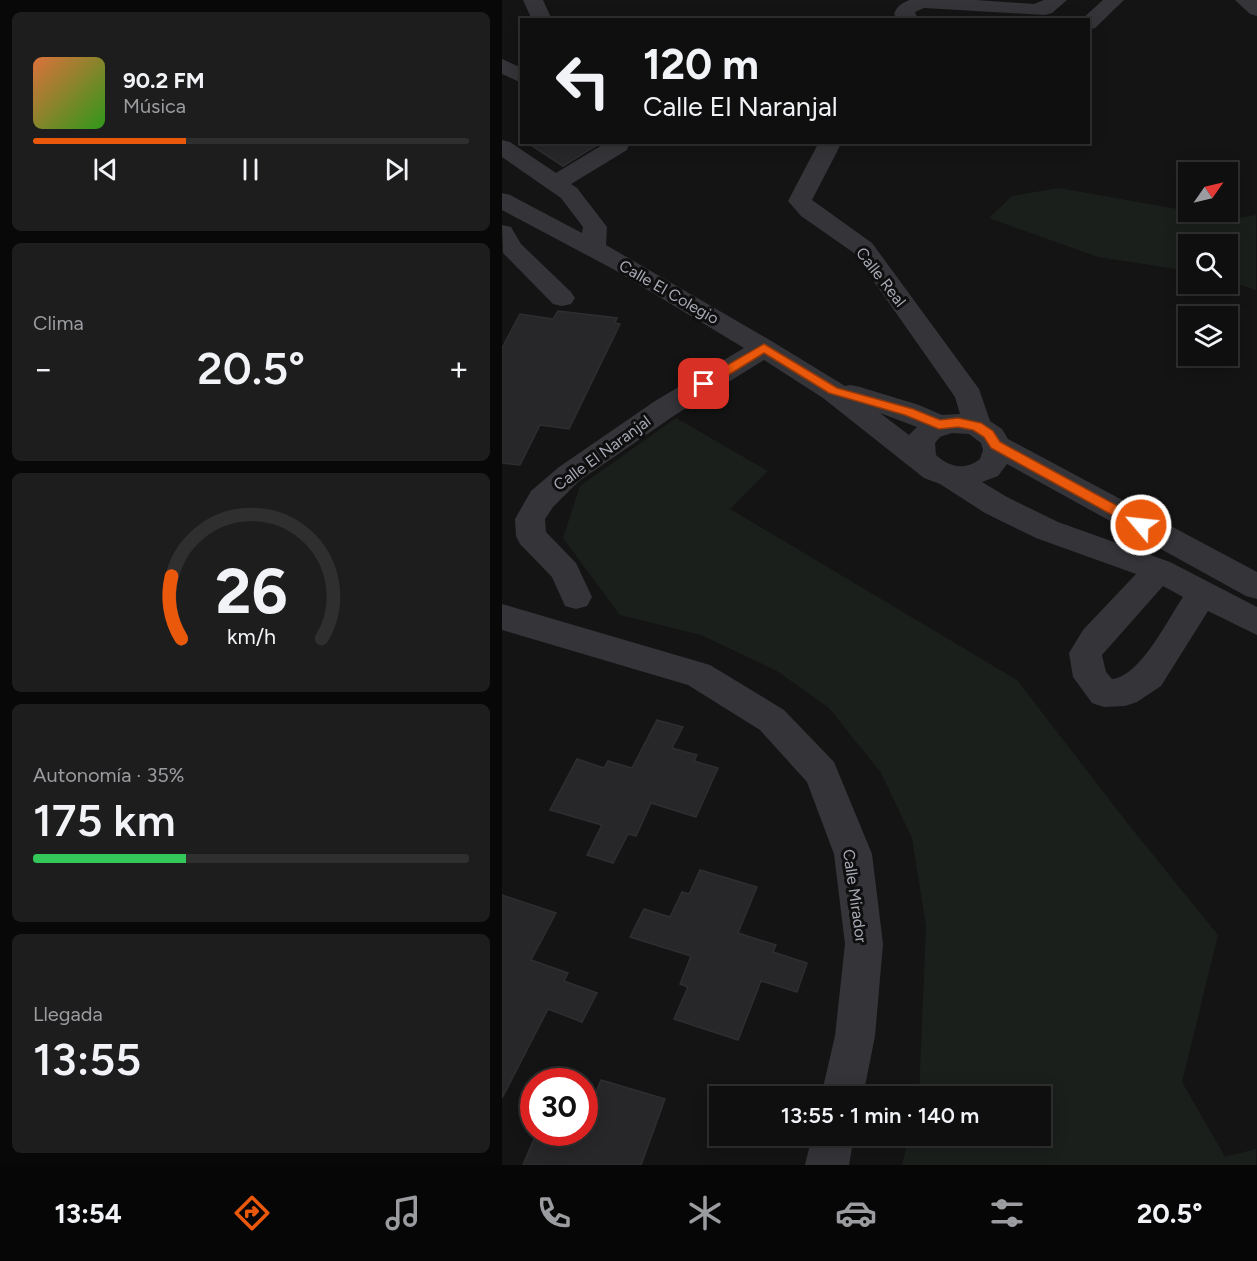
<!DOCTYPE html>
<html lang="es">
<head>
<meta charset="utf-8">
<style>
  :root { --surface:#0f0f10; --page:#1d1d1e; --text:#f1f3f6; --muted:#9b9c9f; --line:#2f2f30; --accent:#ea580c }
  body { margin:0; font-family:Figtree,sans-serif; background:var(--page); color:var(--text); height:100vh; display:flex; flex-direction:column; font-size:22px; white-space:nowrap }
  * { box-sizing:border-box; margin:0 }
  p { font-size:20px; color:var(--muted) }
  .icon { flex:none; width:33px; height:33px; fill:none; stroke:currentColor; stroke-width:2; stroke-linecap:round; stroke-linejoin:round }
  .map { position:relative; flex:1; overflow:hidden }
  .details { display:flex; flex-direction:column; gap:12px; padding:12px; background:#080809; width:502px }
  .details>* { flex:none }
  .guide { position:absolute; left:18px; top:18px; width:570px; height:126px; border-radius:0px; box-shadow:0 3px 15px #0003,0 0 0 2px var(--line); background:#0f0f10; color:var(--text); overflow:hidden }
  .needle { width:39px; rotate:56deg }
  .buttons { position:absolute; left:676px; top:162px; display:grid; gap:12px }
  .buttons a { display:grid; place-items:center; width:60px; height:60px; border-radius:0px; background:var(--surface); box-shadow:0 3px 15px #0003,0 0 0 2px var(--line); font-size:30px }
  .speed { position:absolute; left:18px; top:1068px; display:flex; gap:12px; font-size:30px; font-weight:700; text-align:center }
  .speed>* { display:grid; place-content:center; width:78px; height:78px; border-radius:50%; background:var(--surface); box-shadow:0 3px 15px #0003,0 0 0 2px var(--line); line-height:1 }
  .speed .limit { border:9px solid #d22; background:#fff; color:#111 }
  .pin { position:absolute; display:grid; place-items:center; width:51px; height:51px; color:#fff; margin:-26px; border-radius:12px; box-shadow:0 3px 9px #0006 }
  .me { position:absolute; width:66px; margin:-33px; rotate:298deg; stroke-linejoin:round; filter:drop-shadow(0 0 4px #0008) }
  .turn { display:flex; align-items:center; gap:21px; height:126px; padding:0 24px; font-size:27px }
  .turn .icon { width:78px; height:78px; stroke-width:2.5 }
  .turn b { display:block; font-size:42px; line-height:51px }
  .big { font-size:45px; font-weight:600; line-height:1.1 }
  .details .widget { flex:1; display:flex; flex-direction:column; justify-content:center; gap:9px; min-width:0; padding:0 21px; border-radius:9px; background:var(--page) }
  .details .dial { align-items:center; gap:0 }
  .dial svg { height:156px; overflow:visible; fill:none; stroke:var(--line); stroke-width:7; stroke-linecap:round; text-anchor:middle }
  .dial text { fill:var(--text); stroke:none }
  .song { display:flex; align-items:center; gap:18px }
  .cover { width:72px; height:72px; border-radius:9px; background:linear-gradient(135deg,hsl(20 70% 55%),hsl(110 70% 35%)) }
  .played { height:6px; border-radius:3px; background:linear-gradient(90deg,var(--accent) 35%,var(--line) 35%) }
  .keys { display:flex; justify-content:space-around; direction:ltr }
  .heat { display:flex; justify-content:space-between; align-items:center; font-size:33px; direction:ltr }
  .charge { height:9px; border-radius:4px; background:linear-gradient(90deg,#34c759 35%,var(--line) 0) }
  .trip { position:absolute; left:207px; top:1086px; width:342px; height:60px; border-radius:0px; background:var(--surface); box-shadow:0 3px 15px #0003,0 0 0 2px var(--line); font-weight:600; line-height:60px; text-align:center }
  .dock { display:flex; height:96px; justify-content:space-around; align-items:center; background:#060606; color:var(--muted) }
  .dock .icon { width:42px; height:42px }
  .dock .current { color:var(--accent) }
  .dock b { font-size:27px; color:var(--text) }
  main { display:flex; flex:1; min-height:0 }
  .map>svg:first-child { display:block }
  .green { fill:#1a1f1c }
  .building { fill:#272729; stroke:#2e2e31; stroke-width:1.5 }
  .lines { fill:none; stroke-linecap:round; stroke-linejoin:round }
  .minor { fill:#353539; fill-rule:evenodd }
  .route { fill:#ea580c; stroke:#983908; stroke-width:1.5 }
  .labels { text-anchor:middle; dominant-baseline:central; stroke-width:6; stroke-linejoin:round; paint-order:stroke }
  .street-label { font-size:16px; fill:#a7a9b4; stroke:#0f0f10 }
</style>
</head>
<body>
<main>
<section class="details">
<div class="widget">
<div class="song"><i class="cover"></i><div><b>90.2 FM</b><p>Música</p></div></div>
<div class="played"></div>
<div class="keys"><svg class="icon" aria-label="previous" viewBox="0 0 24 24"><path d="M18 5L8 12l10 7zM5 5v14"/></svg><svg class="icon" aria-label="pause" viewBox="0 0 24 24"><path d="M8 5v14M16 5v14"/></svg><svg class="icon" aria-label="next" viewBox="0 0 24 24"><path d="M6 5l10 7-10 7zM19 5v14"/></svg></div>
</div>
<div class="widget"><p>Clima</p>
<div class="heat"><a>−</a><b class="big">20.5°</b><a>+</a></div>
</div>
<div class="widget dial"><svg viewBox="0 0 100 80">
<path d="M14 69A42 42 0 1 1 86 69"/>
<path d="M14 69A42 42 0 0 1 9 37" stroke="#ea580c"/>
<text x="50" y="56" font-size="32" font-weight="700">26</text>
<text x="50" y="72" font-size="11">km/h</text>
</svg></div>
<div class="widget"><p>Autonomía · 35%</p><b class="big">175 km</b><div class="charge"></div></div>
<div class="widget"><p>Llegada</p><b class="big">13:55</b></div>
</section>
<div class="map">
<svg width="755" height="1165" viewBox="0 0 755 1165">
  <rect width="100%" height="100%" fill="#141415"/>
  <g class="green">
    <path d="M557 188 731 219 754 215V290L726 281V244H687V271L596 257 487 218 510 196Z"/>
    <path d="M174 418 266 471 228 509 515 680 626 824 716 935 680 1082 723 1157 754 1149V1165H400L407 1136H538V1096H417L424 926 410 838 379 773 327 708 275 671 199 635 118 615 61 538 78 486Z"/>
  </g>
  <g class="building">
    <path d="M24 142H100L61 166Z"/>
    <path d="M56 311 115 318 113 323 118 324 67 429 38 425 18 465 0 463V348L18 314 51 319Z"/>
    <path d="M155 720 181 727 170 748 195 755 192 761 216 768 194 817 149 803 134 836 126 834 111 863 85 855 100 825 48 810 75 759 102 768 106 761 130 768Z"/>
    <path d="M198 870 255 887 236 933 274 945 271 952 305 963 295 992 259 981 236 1040 172 1019 186 987 178 984 189 956 128 937 142 909 168 917 180 892 187 894Z"/>
    <path d="M0 895 54 913 29 960 66 973 62 981 95 993 80 1022 46 1009 0 1098Z"/>
    <path d="M99 1080 163 1099 139 1165H21L35 1132H82V1109L87 1110Z"/>
  </g>
  <g class="lines">
    <g class="minor">
      <path d="M21 0H41L50 20H30Z"/>
      <path d="M407 0H474L532 4 542 0H565L550 13 543 15 422 8 413 12 416 20H396L392 14C395 6 399 4 407 0Z"/>
      <path d="M601 0H622L593 28 586 30V20H579Z"/>
      <path d="M733 0H755V16L748 14Z"/>
      <path d="M0 59 20 68V83L0 74Z"/>
      <path d="M0 140 8 142 54 173 105 142H128L125 150 69 184 75 188 105 227 104 245 271 342 343 386 348 385 358 387 417 405 440 415 458 414 453 397 352 253 299 216 286 201 317 142H340L310 200 370 243 477 389 488 421 500 429 506 439 755 572V599L744 596 505 464 496 476 480 482 505 497 556 522 668 562 755 607V635L706 611 659 686 635 702 623 706 602 707 590 703 571 677 567 653 581 630 634 574 534 538 483 513 438 484 422 478 321 398 262 360 173 415 77 481 51 507 43 519 44 532 74 563 90 597 85 606 74 609 63 606 50 577 18 544 14 536 13 519 29 491 57 467 153 401 242 348 111 269 0 210V193L8 195 80 233 81 227 59 198 0 157ZM378 413 415 427 407 435ZM450 433 467 434 479 443 481 450 478 459C463 471 447 467 434 455L433 443 438 437ZM661 586 681 597C666 619 638 677 610 679L604 672 600 655Z"/>
      <path d="M0 225 9 227 19 244 69 292 73 298 69 304 60 306 51 304 1 253Z"/>
      <path d="M0 604 208 665 282 710 332 762 370 854 381 944 373 1036 361 1096H319L333 1036 343 944 332 854 305 782 258 730 186 685 0 630Z"/>
      <path d="M310 1136H352L347 1165H303Z"/>
    </g>
  </g>
  <path class="route" d="M262 344 335 388 411 409 438 420 456 418 479 423 491 431 498 442 643 521 645 525 643 528H634L489 448 482 437 471 430 456 427 437 429 403 415 327 393 262 353 207 387H198V381Z"/>
  <g class="labels">
    <g class="street-label">
      <text transform="translate(379 277) rotate(52)">Calle Real</text>
      <text transform="translate(167 292) rotate(30)">Calle El Colegio</text>
      <text transform="translate(100 453) rotate(-36)">Calle El Naranjal</text>
      <text transform="translate(353 896) rotate(82)">Calle Mirador</text>
    </g>
  </g>
</svg>
<div class="buttons">
<a><svg class="needle" viewBox="-14 -14 28 28"><path d="M0-13l5 13h-10z" fill="#e53935"/><path d="M0 13l5-13h-10z" fill="#9b9c9f"/></svg></a>
<a><svg class="icon" aria-label="search" viewBox="0 0 24 24"><circle cx="10" cy="10" r="6"/><path d="M15 15l6 6"/></svg></a>
<a><svg class="icon" aria-label="layers" viewBox="0 0 24 24"><path d="M12 4l9 5-9 5-9-5zM3 14l9 5 9-5"/></svg></a>
</div>
<div class="speed"><div class="limit">30</div></div>
<div class="pin" style="left:202px;top:384px;background:#d93025"><svg class="icon" aria-label="arrive" viewBox="0 0 24 24"><path d="M6 21V4h12l-3 4 3 4H6"/></svg></div>
<svg class="me" style="left:639px;top:525px" viewBox="-20 -20 40 40"><circle r="17" fill="#ea580c" stroke="#fff" stroke-width="3"/><path d="M0-11L8 9 0 5-8 9z" fill="#fff"/></svg>
<div class="trip">13:55 · 1 min · 140 m</div>
<div class="guide">
<div class="turn"><svg class="icon" aria-label="left" viewBox="0 0 24 24"><path d="M17 20v-9H6M10 6l-5 5 5 5"/></svg><div><b>120 m</b>Calle El Naranjal</div></div>
</div>
</div>
</main>
<nav class="dock">
<b>13:54</b>
<svg class="icon current" aria-label="directions" viewBox="0 0 24 24"><path d="M12 3l9 9-9 9-9-9zM9 14v-3h6M13 9l2 2-2 2"/></svg>
<svg class="icon" aria-label="music" viewBox="0 0 24 24"><path d="M9 18V5l10-2v13"/><circle cx="6" cy="18" r="3"/><circle cx="16" cy="16" r="3"/></svg>
<svg class="icon" aria-label="phone" viewBox="0 0 24 24"><path d="M5 4h4l2 5-3 2q2 4 5 5l2-3 5 2v4C11 20 4 13 5 4z"/></svg>
<svg class="icon" aria-label="climate" viewBox="0 0 24 24"><path d="M12 3v18M4 7l16 10M4 17L20 7"/></svg>
<svg class="icon" aria-label="car" viewBox="0 0 24 24"><path d="M5 17H2v-5l4-1 3-4h7l3 4 3 1v5h-3M9 17h6M6 11h13"/><circle cx="7" cy="17" r="2"/><circle cx="17" cy="17" r="2"/></svg>
<svg class="icon" aria-label="filters" viewBox="0 0 24 24"><path d="M4 7h16M4 17h16"/><circle cx="9" cy="7" r="2"/><circle cx="15" cy="17" r="2"/></svg>
<b>20.5°</b>
</nav>
</body>
</html>
